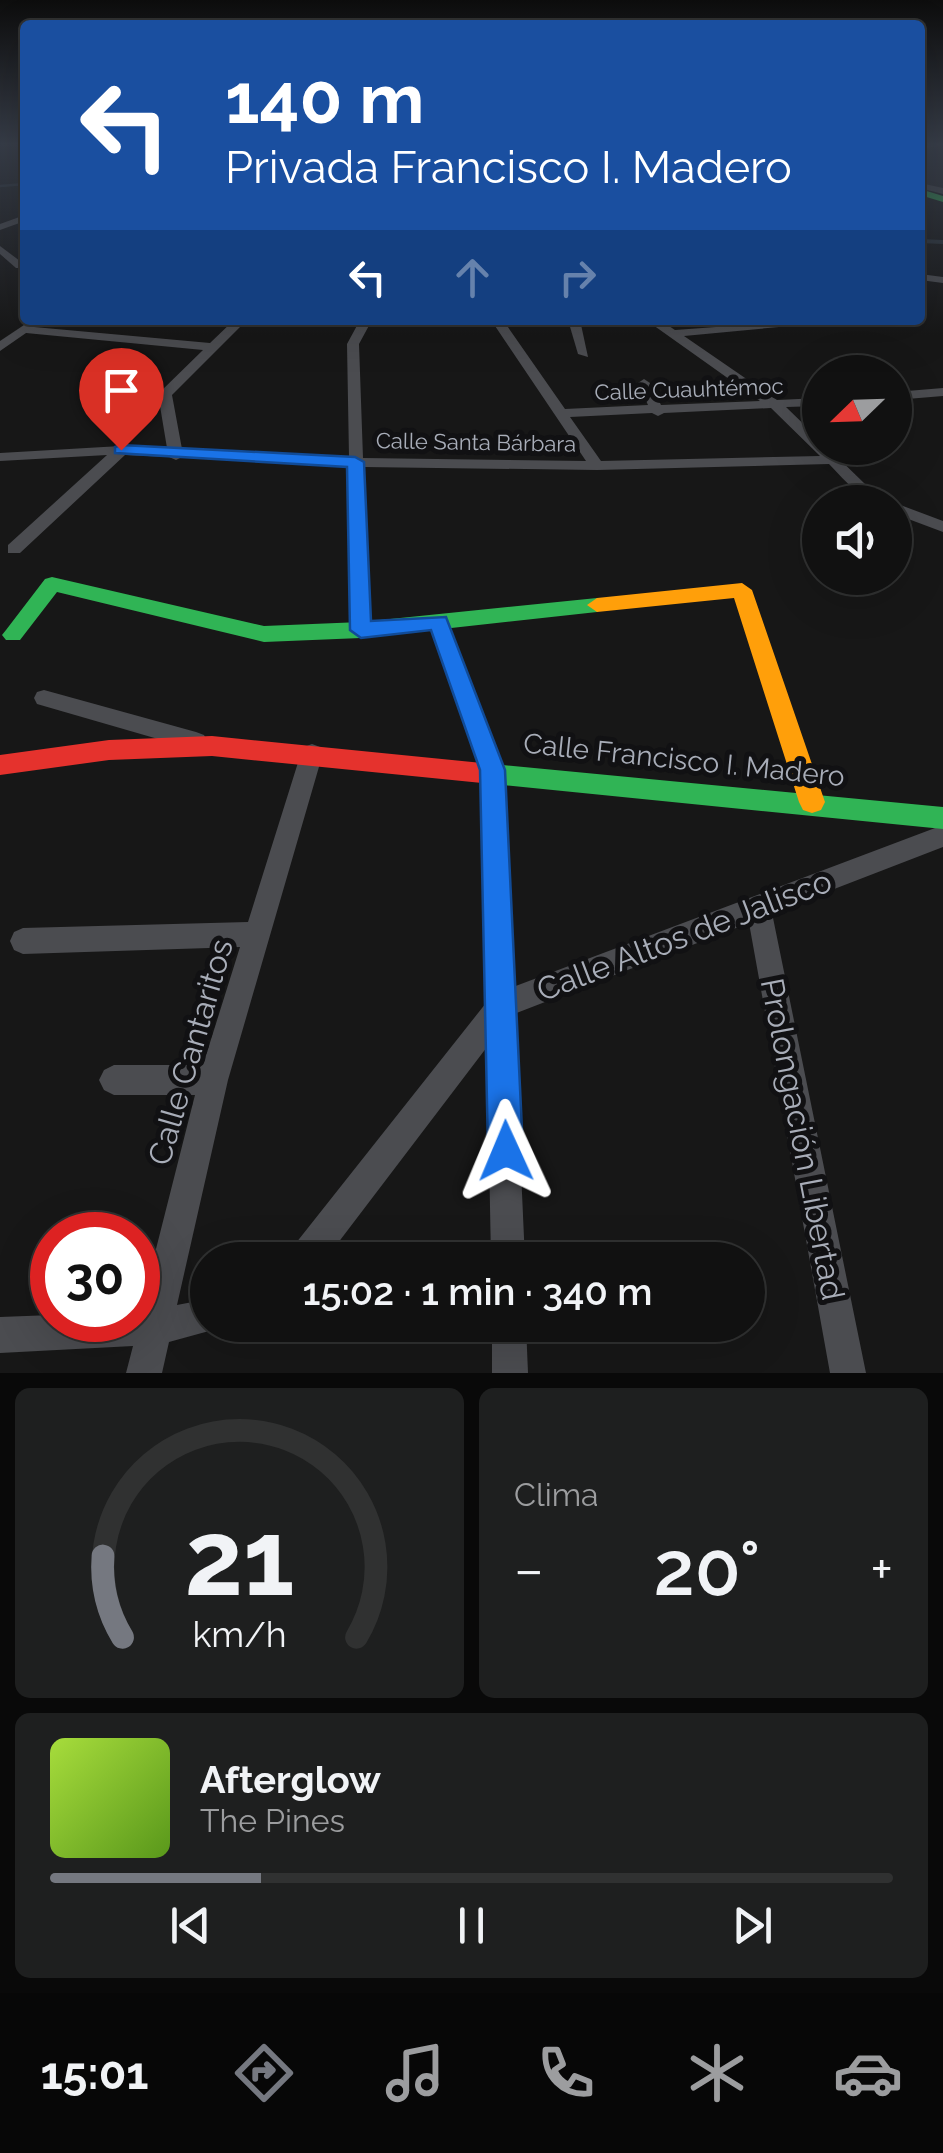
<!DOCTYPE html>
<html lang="es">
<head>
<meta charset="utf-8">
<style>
  :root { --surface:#111; --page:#1e1f1f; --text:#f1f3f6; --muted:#9c9d9f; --line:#303131; --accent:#757880 }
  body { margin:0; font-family:Raleway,sans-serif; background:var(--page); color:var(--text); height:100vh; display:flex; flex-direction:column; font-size:38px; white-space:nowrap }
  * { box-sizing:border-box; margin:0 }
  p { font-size:32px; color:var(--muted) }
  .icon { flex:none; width:55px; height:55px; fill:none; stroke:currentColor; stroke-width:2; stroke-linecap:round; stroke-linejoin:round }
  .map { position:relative; height:1373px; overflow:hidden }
  .sheet { display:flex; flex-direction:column; gap:15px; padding:15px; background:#090909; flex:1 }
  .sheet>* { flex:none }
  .banner { position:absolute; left:20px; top:20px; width:905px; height:305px; border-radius:10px; box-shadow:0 10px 40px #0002,0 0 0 2px var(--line); background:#1a4fa0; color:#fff; overflow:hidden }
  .needle { width:65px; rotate:247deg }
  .buttons { position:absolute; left:802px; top:355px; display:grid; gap:20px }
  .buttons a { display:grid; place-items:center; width:110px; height:110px; border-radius:50%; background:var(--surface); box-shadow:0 10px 40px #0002,0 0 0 2px var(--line); font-size:50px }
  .speed { position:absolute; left:30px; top:1212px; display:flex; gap:20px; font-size:50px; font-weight:700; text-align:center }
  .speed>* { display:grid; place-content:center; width:130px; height:130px; border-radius:50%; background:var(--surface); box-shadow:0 10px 40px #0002,0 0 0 2px var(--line); line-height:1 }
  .speed .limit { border:15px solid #d22; background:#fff; color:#111 }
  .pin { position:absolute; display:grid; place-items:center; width:85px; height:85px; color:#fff; margin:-102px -42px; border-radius:50% 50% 50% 0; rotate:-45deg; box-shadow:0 0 10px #0007 }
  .pin .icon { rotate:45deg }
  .me { position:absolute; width:110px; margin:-55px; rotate:359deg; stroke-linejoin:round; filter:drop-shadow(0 0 8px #0008) }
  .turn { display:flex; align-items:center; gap:35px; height:210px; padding:0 40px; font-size:45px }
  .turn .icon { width:130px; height:130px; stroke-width:2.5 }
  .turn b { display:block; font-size:70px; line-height:85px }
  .lanes { display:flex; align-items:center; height:95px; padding:0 40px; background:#0003; justify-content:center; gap:50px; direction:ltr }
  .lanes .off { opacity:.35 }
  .big { font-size:75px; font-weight:600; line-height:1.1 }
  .sheet .widget { flex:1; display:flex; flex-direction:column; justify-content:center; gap:15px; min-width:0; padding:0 35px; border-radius:15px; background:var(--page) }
  .sheet .dial { align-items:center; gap:0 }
  .dial svg { height:260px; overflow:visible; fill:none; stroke:var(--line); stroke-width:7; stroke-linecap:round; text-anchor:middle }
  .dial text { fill:var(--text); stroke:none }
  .song { display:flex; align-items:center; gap:30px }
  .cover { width:120px; height:120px; border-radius:15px; background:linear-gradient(135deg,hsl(80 70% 55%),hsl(90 70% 35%)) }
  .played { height:10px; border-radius:5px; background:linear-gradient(90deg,var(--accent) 25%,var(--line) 25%) }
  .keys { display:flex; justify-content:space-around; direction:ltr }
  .heat { display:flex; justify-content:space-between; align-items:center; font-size:55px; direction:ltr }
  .sheet .tiles { flex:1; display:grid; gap:15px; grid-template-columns:1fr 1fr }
  .widget:last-child { grid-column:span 2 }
  .trip { position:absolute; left:190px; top:1242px; width:575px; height:100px; border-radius:50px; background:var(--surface); box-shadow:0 10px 40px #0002,0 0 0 2px var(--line); font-weight:600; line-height:100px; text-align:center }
  .tab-bar { display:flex; height:160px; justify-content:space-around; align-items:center; background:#070707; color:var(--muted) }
  .tab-bar .icon { width:70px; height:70px }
  .tab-bar .on { color:var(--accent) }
  .tab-bar b { font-size:45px; color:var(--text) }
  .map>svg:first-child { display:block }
  .built { fill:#212123 }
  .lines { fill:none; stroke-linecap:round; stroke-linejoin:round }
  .stream-far1 { stroke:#2a3239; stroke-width:2.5 }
  .stream { stroke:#2a3239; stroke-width:4 }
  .lane { stroke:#4b4c50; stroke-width:4 }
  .street { fill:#4b4c50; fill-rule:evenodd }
  .fast { fill:#30b455; fill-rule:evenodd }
  .slow { fill:#ff9f0a; fill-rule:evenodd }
  .jam { fill:#e5322d; fill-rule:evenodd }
  .route { fill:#1a73e8; stroke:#114b97; stroke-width:2.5 }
  .labels { text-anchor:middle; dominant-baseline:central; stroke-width:10; stroke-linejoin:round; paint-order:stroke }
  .far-street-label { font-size:22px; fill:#a8adb8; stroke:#111113 }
  .street-label { font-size:28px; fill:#a8adb8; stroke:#111113 }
  .near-street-label { font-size:32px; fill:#a8adb8; stroke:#111113 }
</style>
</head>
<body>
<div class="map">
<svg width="943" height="1373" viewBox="0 0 943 1373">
  <rect width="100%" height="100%" fill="#171717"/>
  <rect class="built" x="920" y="143" width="23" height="48"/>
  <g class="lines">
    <path class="stream-far1" d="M0 186 25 184"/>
    <path class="stream" d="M920 241 943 242"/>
    <path class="lane" d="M920 146 943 144"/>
    <g class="street">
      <path d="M920 183 943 188V194L920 188Z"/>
      <path d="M25 215V221L0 230V224Z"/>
      <path d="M0 246 24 264V268H16L0 254Z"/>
      <path d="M920 274 943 277V283L920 280Z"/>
      <path d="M234 320H247L172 395 182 449 349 457 347 344 360 320H372L359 344 363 458 586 461 491 320H503L565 409 648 405 638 383 644 379 650 383 661 405 760 401 646 320H660L675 330 783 322V326L779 327 684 336 777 400 820 398V406L786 407 820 440V448H828L865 484 892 502C864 504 848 484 829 464L597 470 364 467 370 630 361 637 352 630 349 466 182 457 176 460 169 457 125 455 20 553H8V545L107 455 0 461V453L121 446 167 448 158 394 203 350 26 333 0 351V341L30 321 36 324 34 327 210 343ZM771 408 820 456 601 461 570 417 652 413 658 416 664 413Z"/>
      <path d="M568 320H580L588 357 578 354Z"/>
      <path d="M943 388V396L895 400V392Z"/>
      <path d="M895 503 943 521V532L895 514Z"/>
      <path d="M439 615 448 622 504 770 513 987 943 825V847L772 913 866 1373H830L749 923 514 1014 525 1260H491L487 1047 325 1260H287L292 1248 486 1003 482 770 430 622Z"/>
      <path d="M44 690 196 732 204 735 207 741 204 747 196 750 37 704 34 698 37 692Z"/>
      <path d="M312 744 320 747 323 753 228 1080 177 1305 208 1299V1325H222L220 1328 169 1342 162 1373H126L133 1346 0 1353V1317L52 1315V1320H138L195 1095H114L104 1090 99 1080 104 1070 114 1065H203L240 947 23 954 14 950 10 941 14 932 23 928 248 922 301 753 304 747Z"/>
      <path d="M492 1325H526L528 1373H492Z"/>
    </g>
    <g class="fast">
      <path d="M920 189 943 196V202L920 195Z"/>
      <path d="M52 577 264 626 361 622 597 598 607 605 597 612 361 638 264 642 57 592 20 640H6L2 635 6 630 45 579Z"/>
      <path d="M482 763 943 807V829L482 783 473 780 470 773 473 766Z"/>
    </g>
    <path class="slow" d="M742 583 752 590 825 802 821 810 812 813 803 810 799 802 734 598 597 612 587 605 597 598Z"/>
    <path class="jam" d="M212 736 482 763 491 766 494 773 491 780 482 783 212 756 109 760 0 775V755L109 740Z"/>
  </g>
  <linearGradient id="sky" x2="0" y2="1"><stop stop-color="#0d0d0d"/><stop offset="0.43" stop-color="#363c47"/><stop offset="1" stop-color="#363c47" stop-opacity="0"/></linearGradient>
  <rect width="943" height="335" fill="url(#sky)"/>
  <path class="route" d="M121 445 355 457 364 462 371 621 446 617 505 770 523 1151 518 1163 506 1169 493 1163 488 1151 480 770 431 630 361 638 350 630 347 467 115 453V447Z"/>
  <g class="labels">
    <g class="far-street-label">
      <text transform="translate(689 389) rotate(-2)">Calle Cuauhtémoc</text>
      <text transform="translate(476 442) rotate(1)">Calle Santa Bárbara</text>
    </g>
    <g class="street-label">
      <text transform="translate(684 760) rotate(6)">Calle Francisco I. Madero</text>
    </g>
    <g class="near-street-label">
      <text transform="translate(684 935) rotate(-21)">Calle Altos de Jalisco</text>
      <text transform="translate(190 1052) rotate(-74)">Calle Cantaritos</text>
      <text transform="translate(803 1139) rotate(79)">Prolongación Libertad</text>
    </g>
  </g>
</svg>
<div class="buttons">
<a><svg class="needle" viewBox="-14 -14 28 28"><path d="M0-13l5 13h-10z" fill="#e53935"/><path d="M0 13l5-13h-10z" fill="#9c9d9f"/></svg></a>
<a><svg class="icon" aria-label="sound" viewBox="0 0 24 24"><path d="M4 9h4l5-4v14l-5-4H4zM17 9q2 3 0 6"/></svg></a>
</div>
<div class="speed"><div class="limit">30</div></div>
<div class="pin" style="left:121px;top:450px;background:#d93025"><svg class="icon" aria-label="arrive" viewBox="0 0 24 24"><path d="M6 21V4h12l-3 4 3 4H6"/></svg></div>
<svg class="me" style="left:506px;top:1151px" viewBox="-20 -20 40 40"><path d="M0-17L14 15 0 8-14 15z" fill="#1a73e8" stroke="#fff" stroke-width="4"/></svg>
<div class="trip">15:02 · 1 min · 340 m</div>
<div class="banner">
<div class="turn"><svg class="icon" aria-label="left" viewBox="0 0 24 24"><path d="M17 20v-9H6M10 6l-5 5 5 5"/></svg><div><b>140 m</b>Privada Francisco I. Madero</div></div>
<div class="lanes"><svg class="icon" aria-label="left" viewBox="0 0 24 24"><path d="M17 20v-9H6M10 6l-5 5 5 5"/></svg><svg class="icon off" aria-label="ahead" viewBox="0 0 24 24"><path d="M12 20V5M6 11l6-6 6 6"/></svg><svg class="icon off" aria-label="right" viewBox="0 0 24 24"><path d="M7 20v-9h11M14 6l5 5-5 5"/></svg></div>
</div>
</div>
<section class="sheet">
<div class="tiles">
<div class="widget dial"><svg viewBox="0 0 100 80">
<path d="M14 69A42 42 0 1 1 86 69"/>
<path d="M14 69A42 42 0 0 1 8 44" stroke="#757880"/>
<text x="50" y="56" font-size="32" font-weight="700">21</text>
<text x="50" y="72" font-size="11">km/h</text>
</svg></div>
<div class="widget"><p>Clima</p>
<div class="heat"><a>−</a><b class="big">20°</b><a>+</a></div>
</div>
<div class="widget">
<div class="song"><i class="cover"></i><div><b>Afterglow</b><p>The Pines</p></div></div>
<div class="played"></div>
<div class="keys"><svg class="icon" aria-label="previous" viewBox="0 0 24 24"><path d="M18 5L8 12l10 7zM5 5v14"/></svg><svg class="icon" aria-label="pause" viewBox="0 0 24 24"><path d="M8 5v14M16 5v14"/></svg><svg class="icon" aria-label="next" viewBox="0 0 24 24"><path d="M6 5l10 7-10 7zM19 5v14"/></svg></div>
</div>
</div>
</section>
<nav class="tab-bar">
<b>15:01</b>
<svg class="icon on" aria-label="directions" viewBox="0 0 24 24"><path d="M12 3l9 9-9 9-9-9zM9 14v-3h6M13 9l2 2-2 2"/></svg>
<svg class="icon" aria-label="music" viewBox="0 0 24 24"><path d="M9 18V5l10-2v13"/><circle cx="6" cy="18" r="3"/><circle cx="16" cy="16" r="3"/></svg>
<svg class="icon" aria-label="phone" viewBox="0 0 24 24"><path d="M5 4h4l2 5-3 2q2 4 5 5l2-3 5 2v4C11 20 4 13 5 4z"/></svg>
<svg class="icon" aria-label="climate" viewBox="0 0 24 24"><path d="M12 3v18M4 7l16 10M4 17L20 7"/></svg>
<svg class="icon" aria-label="car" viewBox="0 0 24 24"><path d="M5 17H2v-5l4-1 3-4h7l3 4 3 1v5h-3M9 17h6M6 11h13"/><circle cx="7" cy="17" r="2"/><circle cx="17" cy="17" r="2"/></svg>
</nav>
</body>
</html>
